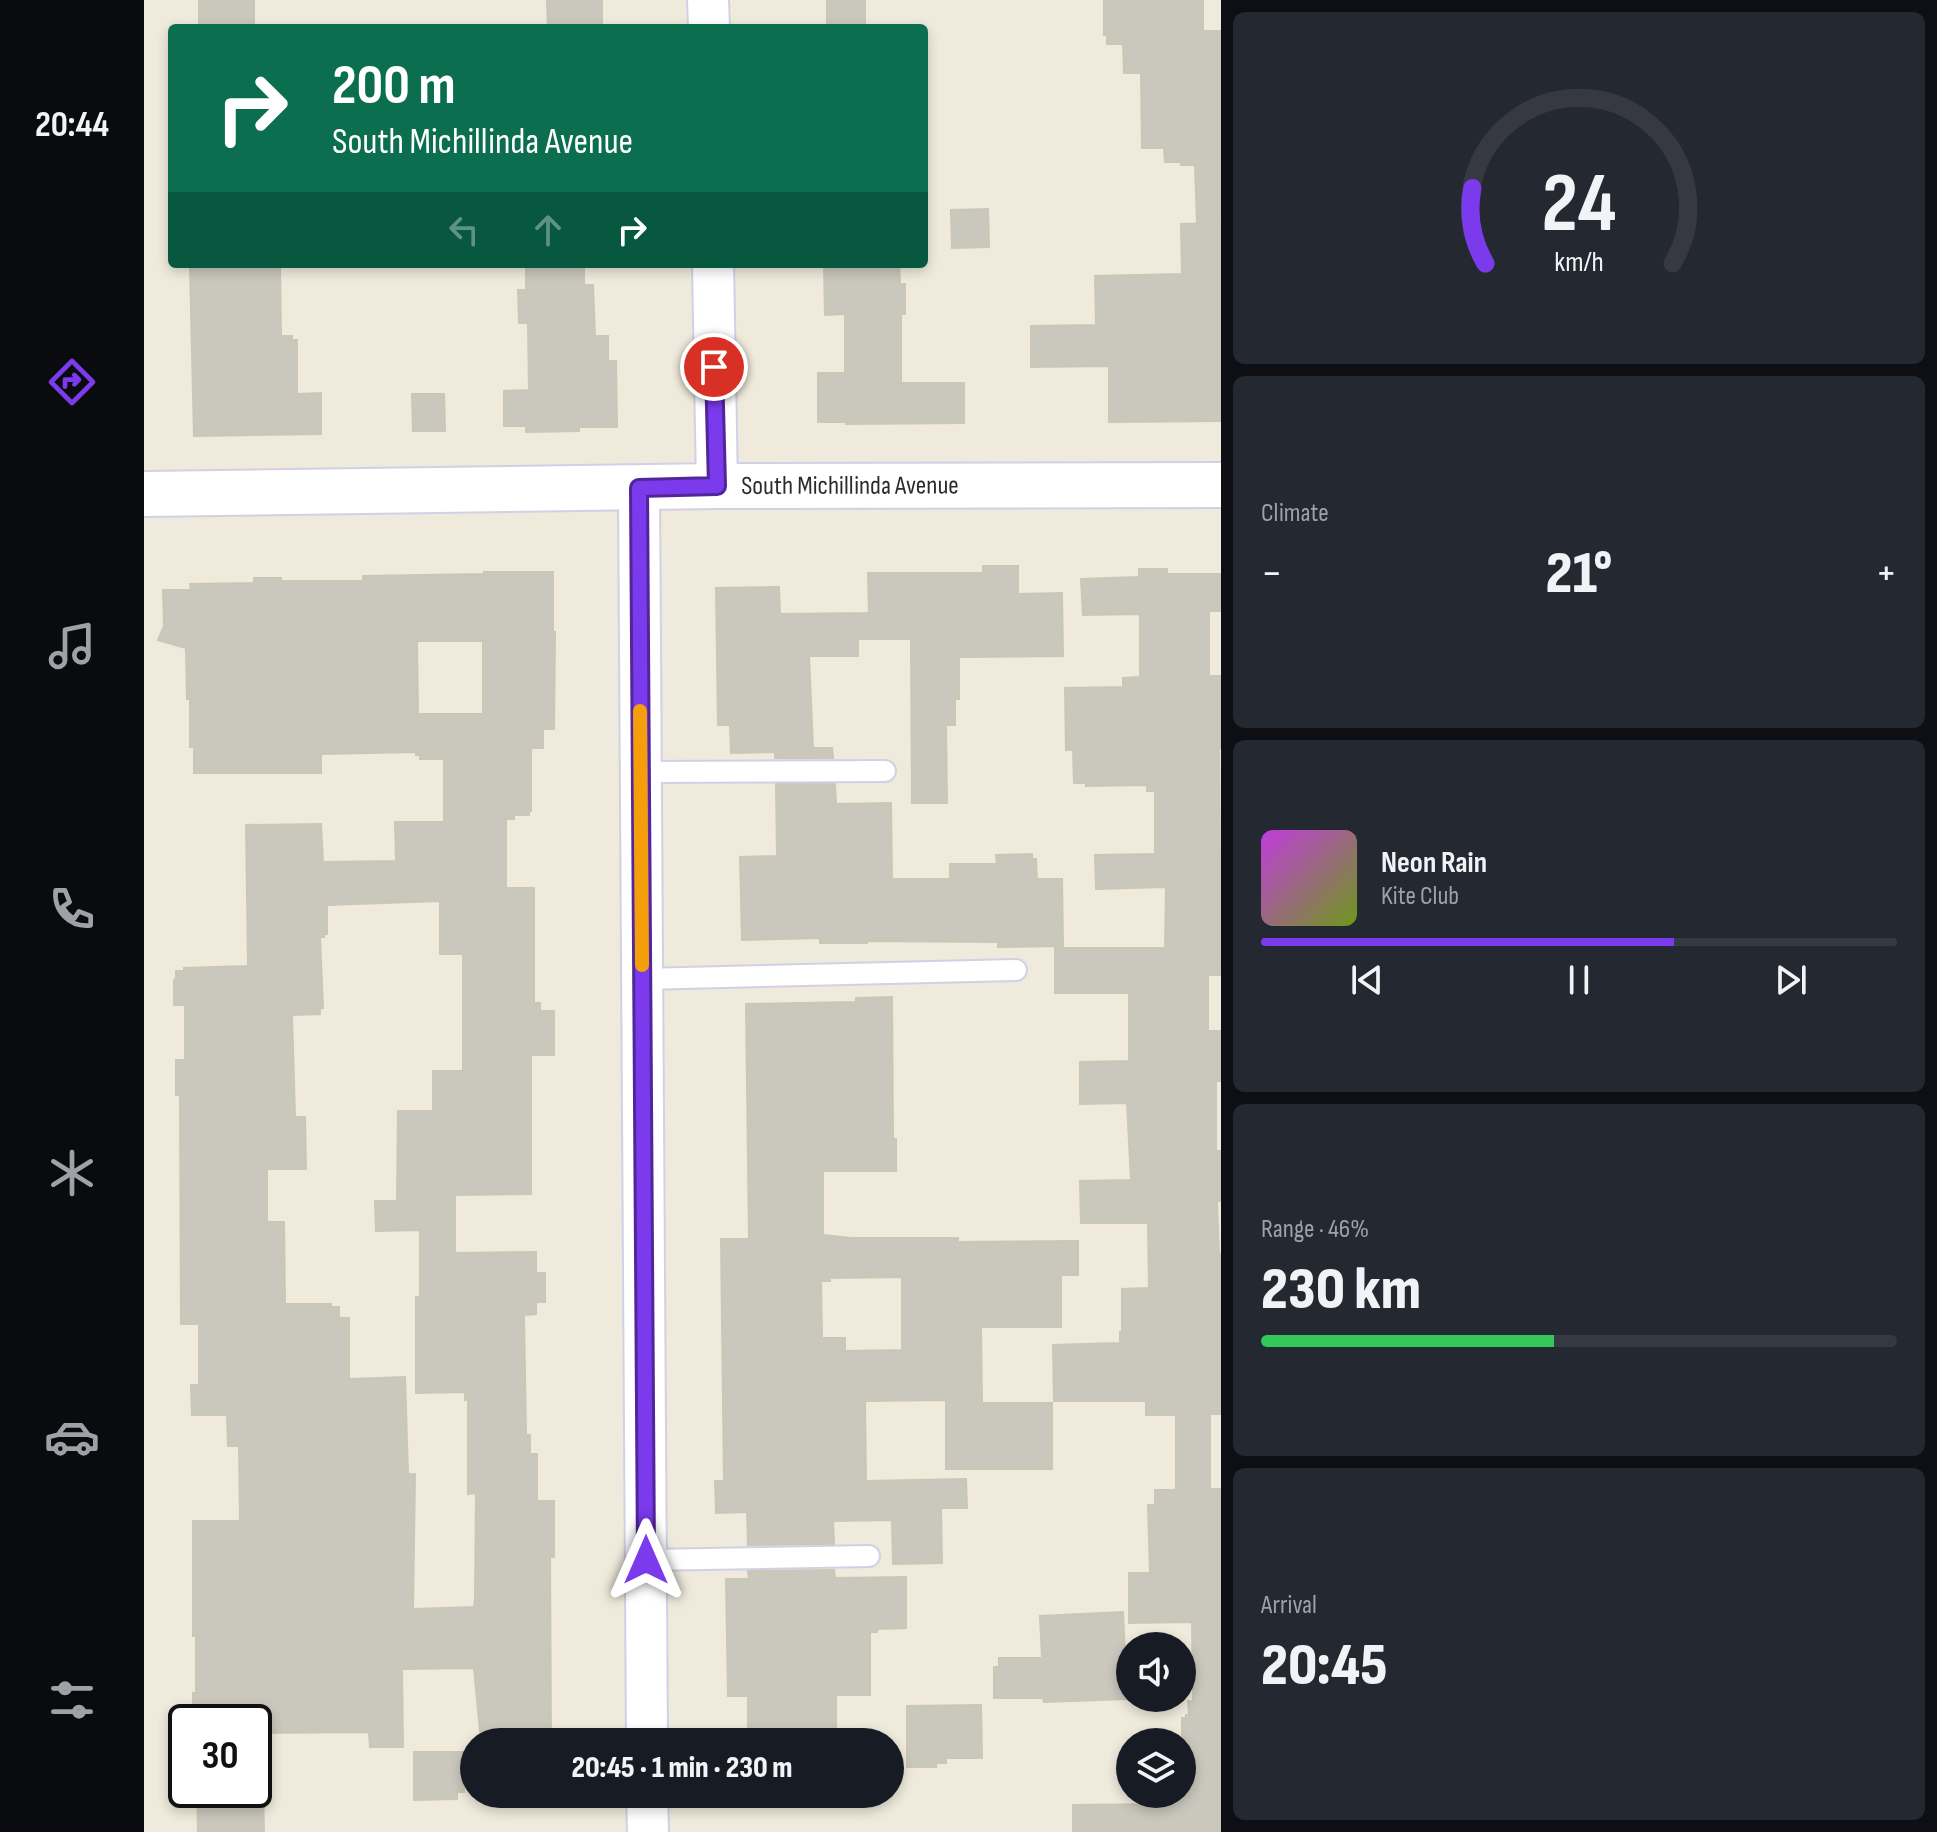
<!DOCTYPE html>
<html lang="en">
<head>
<meta charset="utf-8">
<style>
  :root { --surface:#171b24; --page:#242831; --text:#f1f3f6; --muted:#9ea1a6; --line:#363941; --accent:#7c3aed }
  body { margin:0; font-family:"Sofia Sans Condensed",sans-serif; background:var(--page); color:var(--text); height:100vh; display:flex; flex-direction:column; font-size:30px; white-space:nowrap }
  * { box-sizing:border-box; margin:0 }
  p { font-size:26px; color:var(--muted) }
  .icon { flex:none; width:44px; height:44px; fill:none; stroke:currentColor; stroke-width:2; stroke-linecap:round; stroke-linejoin:round }
  .map { position:relative; flex:1; overflow:hidden }
  .sheet { display:flex; flex-direction:column; gap:12px; padding:12px; background:#0d0f14; width:716px }
  .sheet>* { flex:none }
  .banner { position:absolute; left:24px; top:24px; width:760px; height:244px; border-radius:8px; box-shadow:0 4px 12px #0003; background:#0b6e4f; color:#fff; overflow:hidden }
  .buttons { position:absolute; left:972px; top:1632px; display:grid; gap:16px }
  .buttons a { display:grid; place-items:center; width:80px; height:80px; border-radius:50%; background:var(--surface); box-shadow:0 4px 12px #0003; font-size:40px }
  .speed { position:absolute; left:24px; top:1704px; display:flex; gap:16px; font-size:40px; font-weight:700; text-align:center }
  .speed>* { display:grid; place-content:center; width:104px; height:104px; border-radius:50%; background:var(--surface); box-shadow:0 4px 12px #0003; line-height:1 }
  .speed .limit { border:4px solid #111; border-radius:12px; background:#fff; color:#111 }
  .pin { position:absolute; display:grid; place-items:center; width:68px; height:68px; color:#fff; margin:-34px; border:4px solid #fff; border-radius:50%; box-shadow:0 2px 8px #0007 }
  .me { position:absolute; width:88px; margin:-44px; rotate:0deg; stroke-linejoin:round; filter:drop-shadow(0 0 6px #0008) }
  .turn { display:flex; align-items:center; gap:28px; height:168px; padding:0 32px; font-size:36px }
  .turn .icon { width:104px; height:104px; stroke-width:2.5 }
  .turn b { display:block; font-size:56px; line-height:68px }
  .lanes { display:flex; align-items:center; height:76px; padding:0 32px; background:#0003; justify-content:center; gap:40px; direction:ltr }
  .lanes .off { opacity:.35 }
  .big { font-size:60px; font-weight:800; line-height:1.1 }
  .sheet .card { flex:1; display:flex; flex-direction:column; justify-content:center; gap:12px; min-width:0; padding:0 28px; border-radius:12px; background:var(--page) }
  .sheet .dial { align-items:center; gap:0 }
  .dial svg { height:208px; overflow:visible; fill:none; stroke:var(--line); stroke-width:7; stroke-linecap:round; text-anchor:middle }
  .dial text { fill:var(--text); stroke:none }
  .song { display:flex; align-items:center; gap:24px }
  .cover { width:96px; height:96px; border-radius:12px; background:linear-gradient(135deg,hsl(290 70% 55%),hsl(80 70% 35%)) }
  .played { height:8px; border-radius:4px; background:linear-gradient(90deg,var(--accent) 65%,var(--line) 65%) }
  .keys { display:flex; justify-content:space-around; direction:ltr }
  .heat { display:flex; justify-content:space-between; align-items:center; font-size:44px; direction:ltr }
  .charge { height:12px; border-radius:6px; background:linear-gradient(90deg,#34c759 46%,var(--line) 0) }
  .trip { position:absolute; left:316px; top:1728px; width:444px; height:80px; border-radius:40px; background:var(--surface); box-shadow:0 4px 12px #0003; font-weight:800; line-height:80px; text-align:center }
  main { display:flex; flex:1; min-height:0 }
  .tabs { display:flex; flex-direction:column; width:144px; justify-content:space-around; align-items:center; background:#090b0e; color:var(--muted) }
  .tabs .icon { width:56px; height:56px }
  .tabs .current { color:var(--accent) }
  .tabs b { font-size:36px; color:var(--text) }
  .map>svg:first-child { display:block }
  .building { fill:#cac7bc; stroke:#cac7b5; stroke-width:2; fill-rule:evenodd }
  .lines { fill:none; stroke-linecap:round; stroke-linejoin:round }
  .lane-casing { stroke:#d1d1e6; stroke-width:24 }
  .street-casing { stroke:#d1d1e6; stroke-width:44 }
  .secondary-casing { stroke:#d1d1e6; stroke-width:48 }
  .lane { stroke:#fff; stroke-width:20 }
  .street { stroke:#fff; stroke-width:40 }
  .secondary { stroke:#fff; stroke-width:44 }
  .route-casing { stroke:#51269a; stroke-width:20 }
  .route { stroke:#7c3aed; stroke-width:14 }
  .slow { stroke:#f59e0b; stroke-width:14 }
  .labels { text-anchor:middle; dominant-baseline:central; stroke-width:6; stroke-linejoin:round; paint-order:stroke }
  .street-label { font-size:26px; fill:#2b2b2b; stroke:#fff }
</style>
</head>
<body>
<main>
<nav class="tabs">
<b>20:44</b>
<svg class="icon current" aria-label="directions" viewBox="0 0 24 24"><path d="M12 3l9 9-9 9-9-9zM9 14v-3h6M13 9l2 2-2 2"/></svg>
<svg class="icon" aria-label="music" viewBox="0 0 24 24"><path d="M9 18V5l10-2v13"/><circle cx="6" cy="18" r="3"/><circle cx="16" cy="16" r="3"/></svg>
<svg class="icon" aria-label="phone" viewBox="0 0 24 24"><path d="M5 4h4l2 5-3 2q2 4 5 5l2-3 5 2v4C11 20 4 13 5 4z"/></svg>
<svg class="icon" aria-label="climate" viewBox="0 0 24 24"><path d="M12 3v18M4 7l16 10M4 17L20 7"/></svg>
<svg class="icon" aria-label="car" viewBox="0 0 24 24"><path d="M5 17H2v-5l4-1 3-4h7l3 4 3 1v5h-3M9 17h6M6 11h13"/><circle cx="7" cy="17" r="2"/><circle cx="17" cy="17" r="2"/></svg>
<svg class="icon" aria-label="filters" viewBox="0 0 24 24"><path d="M4 7h16M4 17h16"/><circle cx="9" cy="7" r="2"/><circle cx="15" cy="17" r="2"/></svg>
</nav>
<div class="map">
<svg width="1077" height="1832" viewBox="0 0 1077 1832">
  <rect width="100%" height="100%" fill="#efeadc"/>
  <g class="building">
    <rect x="55" y="0" width="55" height="28"/>
    <path d="M403 0H458V28H404Z"/>
    <rect x="683" y="0" width="38" height="28"/>
    <path d="M960 0H1059V31H1077V222L1053 223 1051 165H1037V162H1021L1020 148H998L997 73H980L979 44H963V35H960Z"/>
    <path d="M844 209 845 247 808 248 807 210Z"/>
    <path d="M1077 223V421L965 422V366L887 367V326L952 325 951 276 1038 274 1037 224Z"/>
    <path d="M50 264H136L137 336H148V340H153V394L177 393V434L50 436 46 267H50Z"/>
    <path d="M382 264H440V285H449L451 336H464V361H472L473 427H435V431L382 432V426H360V391L385 390 384 323H375L374 290H382Z"/>
    <path d="M680 264H755L756 284H761V314H757V383H820V423L702 424V422H674V373H701V314L681 315Z"/>
    <path d="M268 394H300L301 431H269Z"/>
    <path d="M839 566H874V594L918 593 919 656 815 657V699H811V725H802L803 803H768L767 639H714V656H665L669 748H688L689 758H631V752L587 753 586 725H574L572 588 635 587 636 614 725 613 724 573H839Z"/>
    <path d="M995 569H1023V574H1077V611H1065V676H1077V748H1075L1077 975H1064V1031H1077V1081H1072V1151H1077V1201H1073L1075 1254H1077V1414H1066V1489H1077V1832H929V1805L1018 1804V1798H1038V1718H1042V1715H1045L1044 1701H1049L1048 1622 985 1623V1573H1006L1004 1505H1011V1490H1032V1415H1002V1401H910L909 1345 976 1343V1332H978V1289L1005 1288 1004 1223H937L936 1181 987 1180 983 1103 936 1104V1062L985 1061V993H911V948H1021L1022 887 952 889 951 855 1011 854V791H1003V785L942 786V783H930L929 750H922L921 688 979 687V678L996 677V614L939 615 937 579 995 577Z"/>
    <path d="M340 572H409V632H411L410 729H399V748H387V811H385V815H370V819H362V888H390V1003H396V1011H410V1055H387V1194L311 1195V1253L392 1252V1273H401V1302H392V1314L380 1315 382 1435H386V1454H393V1501H410V1557H406L407 1742H337L330 1668 258 1669 259 1747H226L225 1732 110 1733V1722H49V1693H52V1636H49V1521H96L95 1446H84L83 1415H48L47 1385H55V1324H37L36 1095H32V1060H41V1005H30V980L32 979V971H40V968L104 966 102 825 177 824 179 862 252 861 251 822H300V759H276V755H272V752L177 754V773H50V747H46V699H43L42 648 14 640 20 626 19 590H47L46 584 110 583V578H137V581H219V576L340 574ZM273 641H339V714H274ZM296 901V954H319V1071H289V1111H254L253 1201H231L232 1231 276 1230V1297H272V1393L321 1392V1400L324 1399V1494L332 1493 331 1598 330 1607 269 1609 271 1474H264L261 1377 205 1379V1318H195V1307H187V1304H141L140 1222H123V1169H162L161 1117H151L148 1015 176 1014V1008H179L176 937H180V934H183V905Z"/>
    <path d="M632 784H691L692 804 747 803 748 879H806V864H853L852 855 888 854V859H892L893 879H918L919 946 854 947V942L723 941V943H676V938L598 940 596 857 633 856Z"/>
    <path d="M748 997 749 1139H752V1171H679V1235L707 1238H814V1242L934 1241V1275H917V1327H837L838 1403H908V1469H802V1400L721 1401 722 1481 822 1479 823 1508H797L798 1563 749 1564 748 1520 689 1521 690 1544 604 1545 603 1512 572 1513 571 1481H580L577 1239H605L602 1004 712 1002V998ZM758 1277V1350L701 1351V1338H678L677 1281H686V1278Z"/>
    <path d="M690 1570 691 1578 762 1577V1628L733 1629V1632H726V1695H692V1742H604V1696H584L582 1579H605L604 1571Z"/>
    <path d="M979 1612 983 1699 900 1702 899 1698H850V1667H855V1658H898L896 1616Z"/>
    <path d="M837 1705 838 1758H802V1763H792V1767H763V1706Z"/>
    <path d="M270 1752H319L320 1792H313V1799L270 1800Z"/>
    <path d="M53 1790H119L120 1832H54Z"/>
  </g>
  <g class="lines">
    <g class="lane-casing">
      <g id="lane">
        <path d="M497 772 741 771"/>
        <path d="M498 979 872 970"/>
        <path d="M502 1560 725 1556"/>
      </g>
    </g>
    <g class="street-casing">
      <g id="street">
        <path d="M564 0 565 28"/>
        <path d="M569 264 573 486"/>
        <path d="M495 488 503 1742"/>
        <path d="M503 1794 504 1832"/>
      </g>
    </g>
    <g class="secondary-casing">
      <g id="secondary">
        <path id="s1" d="M0 494 573 486 1077 485"/>
      </g>
    </g>
    <use href="#lane" class="lane"/>
    <use href="#street" class="street"/>
    <use href="#secondary" class="secondary"/>
  </g>
  <g class="lines">
    <g class="route-casing">
      <path id="route" d="M502 1560 495 488 573 486 570 367"/>
    </g>
    <use href="#route" class="route"/>
    <path class="slow" d="M496 711 498 965"/>
  </g>
  <g class="labels">
    <g class="street-label">
      <text stroke="none"><textPath href="#s1" startOffset="706">South Michillinda Avenue</textPath></text>
    </g>
  </g>
</svg>
<div class="buttons">
<a><svg class="icon" aria-label="sound" viewBox="0 0 24 24"><path d="M4 9h4l5-4v14l-5-4H4zM17 9q2 3 0 6"/></svg></a>
<a><svg class="icon" aria-label="layers" viewBox="0 0 24 24"><path d="M12 4l9 5-9 5-9-5zM3 14l9 5 9-5"/></svg></a>
</div>
<div class="speed"><div class="limit">30</div></div>
<div class="pin" style="left:570px;top:367px;background:#d93025"><svg class="icon" aria-label="arrive" viewBox="0 0 24 24"><path d="M6 21V4h12l-3 4 3 4H6"/></svg></div>
<svg class="me" style="left:502px;top:1560px" viewBox="-20 -20 40 40"><path d="M0-17L14 15 0 8-14 15z" fill="#7c3aed" stroke="#fff" stroke-width="4"/></svg>
<div class="trip">20:45 · 1 min · 230 m</div>
<div class="banner">
<div class="turn"><svg class="icon" aria-label="right" viewBox="0 0 24 24"><path d="M7 20v-9h11M14 6l5 5-5 5"/></svg><div><b>200 m</b>South Michillinda Avenue</div></div>
<div class="lanes"><svg class="icon off" aria-label="left" viewBox="0 0 24 24"><path d="M17 20v-9H6M10 6l-5 5 5 5"/></svg><svg class="icon off" aria-label="ahead" viewBox="0 0 24 24"><path d="M12 20V5M6 11l6-6 6 6"/></svg><svg class="icon" aria-label="right" viewBox="0 0 24 24"><path d="M7 20v-9h11M14 6l5 5-5 5"/></svg></div>
</div>
</div>
<section class="sheet">
<div class="card dial"><svg viewBox="0 0 100 80">
<path d="M14 69A42 42 0 1 1 86 69"/>
<path d="M14 69A42 42 0 0 1 9 40" stroke="#7c3aed"/>
<text x="50" y="56" font-size="32" font-weight="700">24</text>
<text x="50" y="72" font-size="11">km/h</text>
</svg></div>
<div class="card"><p>Climate</p>
<div class="heat"><a>−</a><b class="big">21°</b><a>+</a></div>
</div>
<div class="card">
<div class="song"><i class="cover"></i><div><b>Neon Rain</b><p>Kite Club</p></div></div>
<div class="played"></div>
<div class="keys"><svg class="icon" aria-label="previous" viewBox="0 0 24 24"><path d="M18 5L8 12l10 7zM5 5v14"/></svg><svg class="icon" aria-label="pause" viewBox="0 0 24 24"><path d="M8 5v14M16 5v14"/></svg><svg class="icon" aria-label="next" viewBox="0 0 24 24"><path d="M6 5l10 7-10 7zM19 5v14"/></svg></div>
</div>
<div class="card"><p>Range · 46%</p><b class="big">230 km</b><div class="charge"></div></div>
<div class="card"><p>Arrival</p><b class="big">20:45</b></div>
</section>
</main>
</body>
</html>
